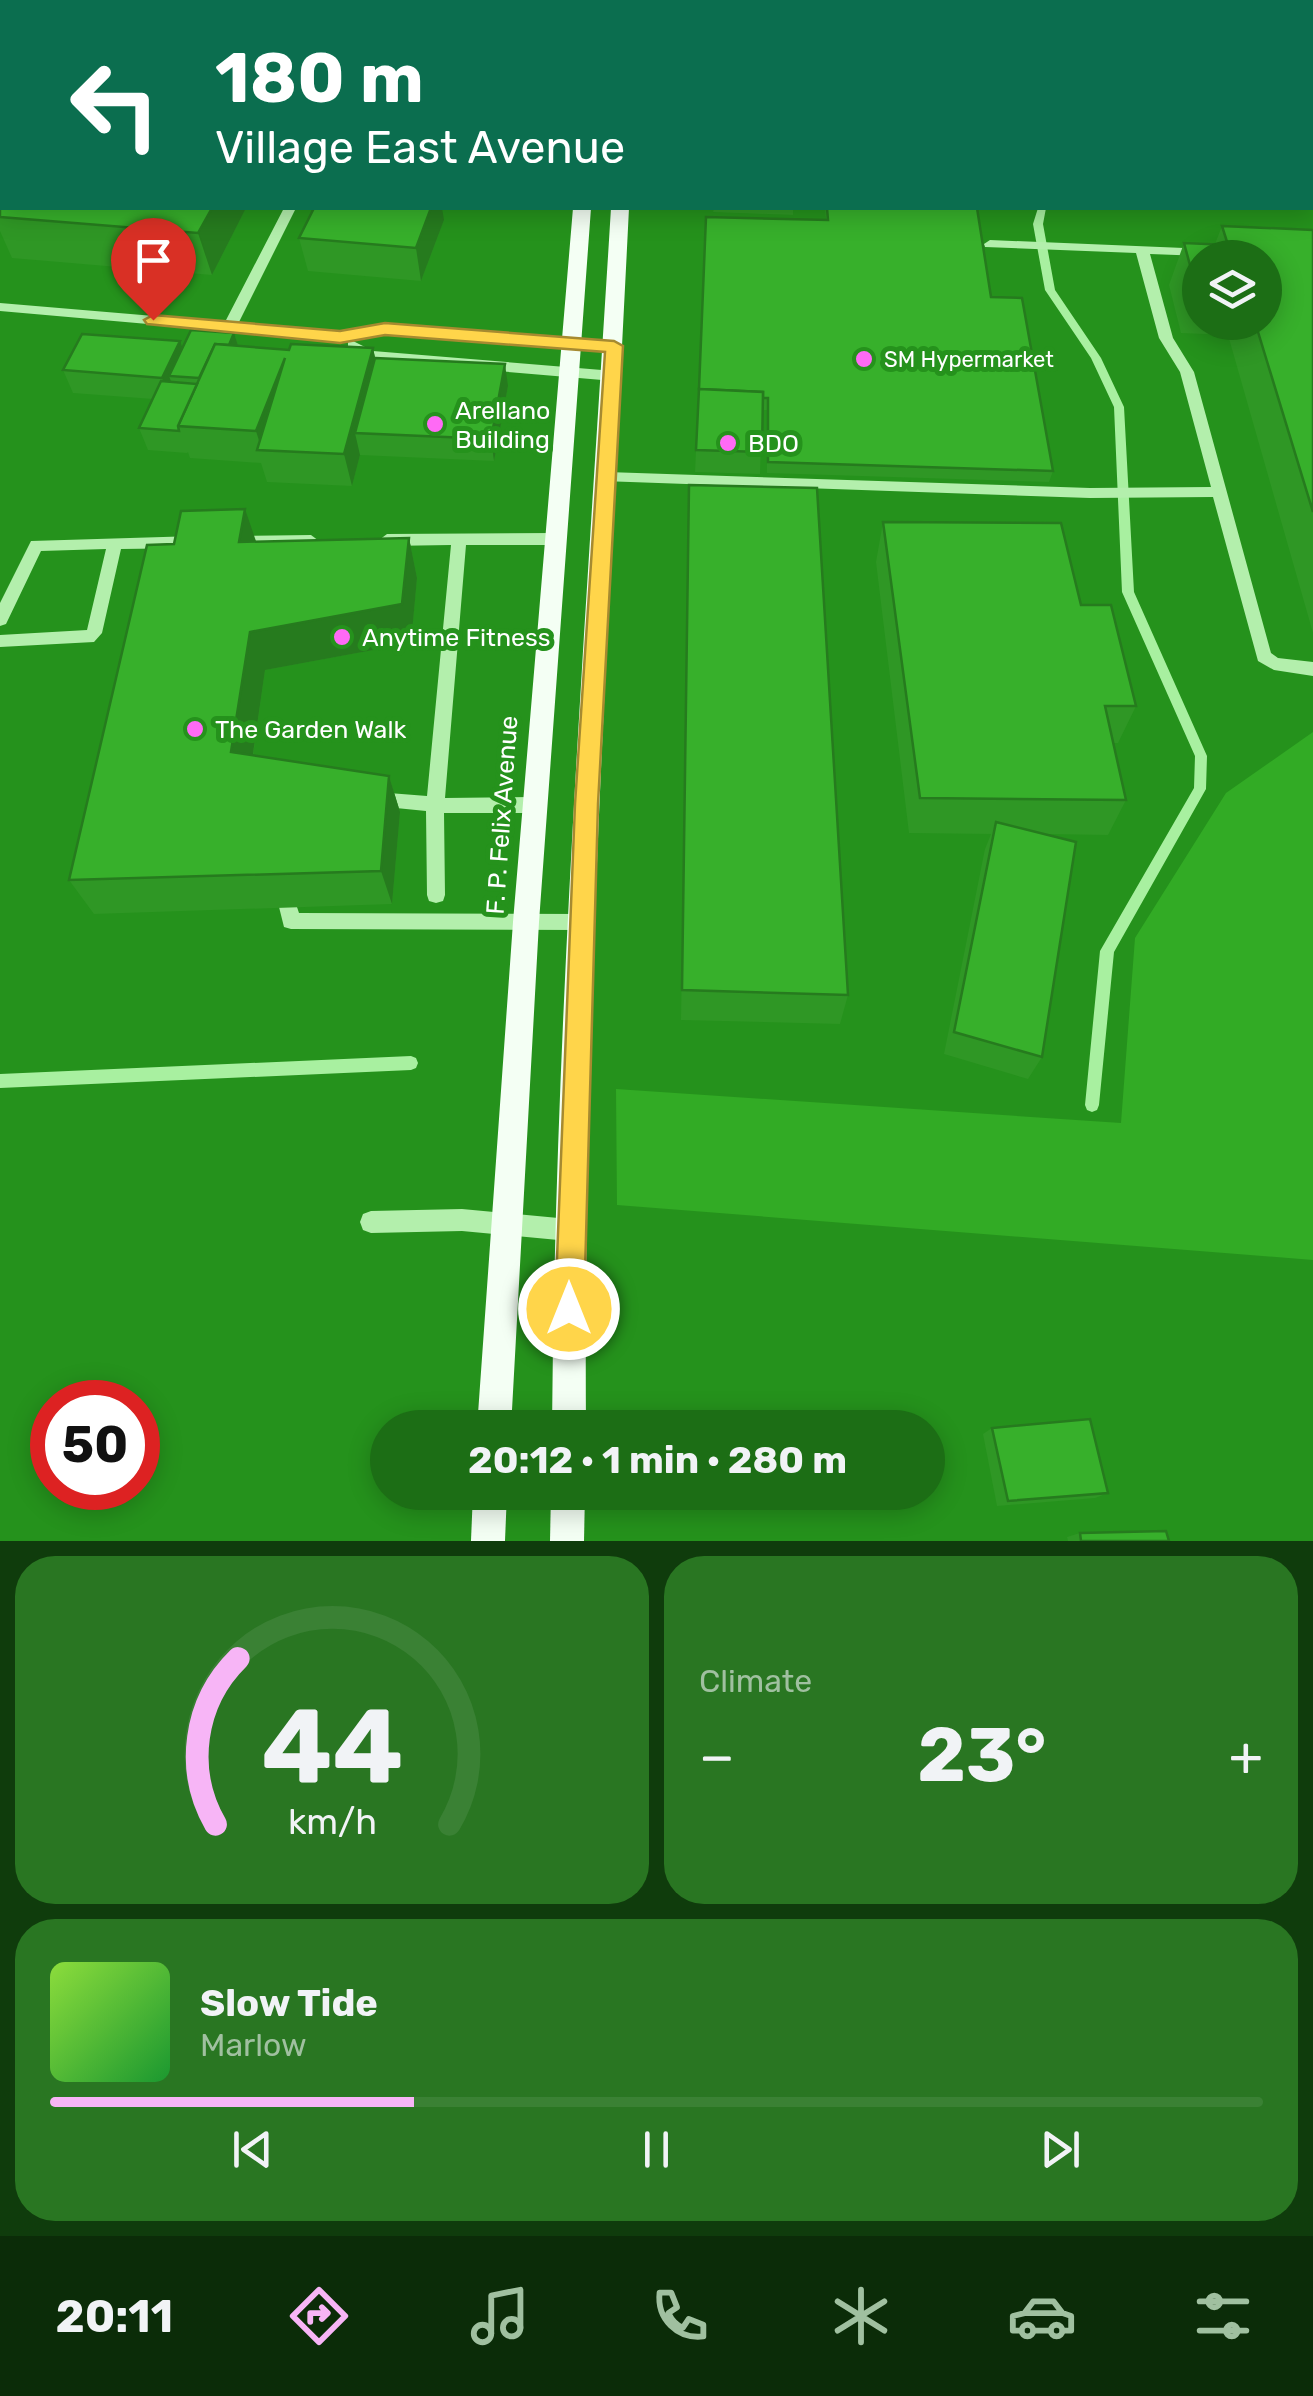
<!DOCTYPE html>
<html lang="en">
<head>
<meta charset="utf-8">
<style>
  :root { --surface:#1c6e15; --page:#297622; --text:#f1f3f6; --muted:#a0c0a0; --line:#3a8134; --accent:#f7b5f6 }
  body { margin:0; font-family:Rubik,sans-serif; background:var(--page); color:var(--text); height:100vh; display:flex; flex-direction:column; font-size:38px; white-space:nowrap }
  * { box-sizing:border-box; margin:0 }
  p { font-size:32px; color:var(--muted) }
  .icon { flex:none; width:55px; height:55px; fill:none; stroke:currentColor; stroke-width:2; stroke-linecap:round; stroke-linejoin:round }
  .map { position:relative; height:1541px; overflow:hidden }
  .drawer { display:flex; flex-direction:column; gap:15px; padding:15px; background:#0f3c0c; flex:1 }
  .drawer>* { flex:none }
  .top-card { position:absolute; left:0px; top:0px; width:1315px; height:210px; box-shadow:0 5px 25px #0003; background:#0b6e4f; color:#fff; overflow:hidden }
  .fabs { position:absolute; left:1182px; top:240px; display:grid; gap:20px }
  .fabs a { display:grid; place-items:center; width:100px; height:100px; border-radius:50%; background:var(--surface); box-shadow:0 5px 25px #0003; font-size:50px }
  .speed { position:absolute; left:30px; top:1380px; display:flex; gap:20px; font-size:50px; font-weight:700; text-align:center }
  .speed>* { display:grid; place-content:center; width:130px; height:130px; border-radius:50%; background:var(--surface); box-shadow:0 5px 25px #0003; line-height:1 }
  .speed .limit { border:15px solid #d22; background:#fff; color:#111 }
  .pin { position:absolute; display:grid; place-items:center; width:85px; height:85px; color:#fff; margin:-102px -42px; border-radius:50% 50% 50% 0; rotate:-45deg; box-shadow:0 0 10px #0007 }
  .pin .icon { rotate:45deg }
  .me { position:absolute; width:110px; margin:-55px; rotate:0deg; stroke-linejoin:round; filter:drop-shadow(0 0 8px #0008) }
  .turn { display:flex; align-items:center; gap:35px; height:210px; padding:0 50px; font-size:45px }
  .turn .icon { width:130px; height:130px; stroke-width:2.5 }
  .turn b { display:block; font-size:70px; line-height:85px }
  .big { font-size:75px; font-weight:700; line-height:1.1 }
  .drawer .card { flex:1; display:flex; flex-direction:column; justify-content:center; gap:15px; min-width:0; padding:0 35px; border-radius:40px; background:var(--page) }
  .drawer .dial { align-items:center; gap:0 }
  .dial svg { height:260px; overflow:visible; fill:none; stroke:var(--line); stroke-width:7; stroke-linecap:round; text-anchor:middle }
  .dial text { fill:var(--text); stroke:none }
  .song { display:flex; align-items:center; gap:30px }
  .cover { width:120px; height:120px; border-radius:15px; background:linear-gradient(135deg,hsl(90 70% 55%),hsl(130 70% 35%)) }
  .played { height:10px; border-radius:5px; background:linear-gradient(90deg,var(--accent) 30%,var(--line) 30%) }
  .keys { display:flex; justify-content:space-around; direction:ltr }
  .heat { display:flex; justify-content:space-between; align-items:center; font-size:55px; direction:ltr }
  .drawer .tiles { flex:1; display:grid; gap:15px; grid-template-columns:1fr 1fr }
  .card:last-child { grid-column:span 2 }
  .trip { position:absolute; left:370px; top:1410px; width:575px; height:100px; border-radius:50px; background:var(--surface); box-shadow:0 5px 25px #0003; font-weight:700; line-height:100px; text-align:center }
  .tab-bar { display:flex; height:160px; justify-content:space-around; align-items:center; background:#0b2c08; color:var(--muted) }
  .tab-bar .icon { width:70px; height:70px }
  .tab-bar .on { color:var(--accent) }
  .tab-bar b { font-size:45px; color:var(--text) }
  .map>svg:first-child { display:block }
  .green { fill:#32ab25 }
  .lines { fill:none; stroke-linecap:round; stroke-linejoin:round }
  .stream { fill:#a8f0a0; fill-rule:evenodd }
  .river { stroke:#1a7013; stroke-width:75 }
  .minor { fill:#b3efac; fill-rule:evenodd }
  .major { fill:#f4fff4; fill-rule:evenodd }
  .wall { fill:#2f9725; fill-rule:evenodd }
  .shaded-wall { fill:#267b1e }
  .building { fill:#37b02b; stroke:#267b1e; stroke-width:2.5 }
  .route { fill:#ffd54a; stroke:#a68a30; stroke-width:2.5 }
  .poi-dot { fill:#ff6af5; stroke:#25921c; stroke-width:4 }
  .labels { text-anchor:middle; dominant-baseline:central; stroke-width:10; stroke-linejoin:round; paint-order:stroke }
  .far-poi-label { font-size:22px; fill:#fff; stroke:#25921c; text-anchor:start }
  .poi-label { font-size:25px; fill:#fff; stroke:#25921c; text-anchor:start }
  .street-label { font-size:25px; fill:#fff; stroke:#25921c }
</style>
</head>
<body>
<div class="map">
<svg width="1313" height="1541" viewBox="0 0 1313 1541">
  <rect width="100%" height="100%" fill="#25921c"/>
  <path class="green" d="M1313 732V1260L617 1205 616 1089 1121 1123 1135 938 1226 793Z"/>
  <g class="lines">
    <g class="stream">
      <path d="M1038 208H1046L1043 224 1055 290 1101 358 1124 407 1134 592 1207 756 1206 789 1114 952 1099 1105 1097 1110 1092 1112 1087 1110 1085 1105 1100 951 1194 788 1195 756 1122 592 1114 407 1091 358 1045 290 1033 224Z"/>
      <path d="M411 1056 416 1058 418 1063 416 1068 411 1070 0 1088V1074Z"/>
    </g>
    <path class="river" d="M1155 2 1157 0"/>
    <g class="minor">
      <path d="M247 0H280L281 2H249Z"/>
      <rect x="1312" y="116" width="1" height="8"/>
      <path d="M0 139 2 140V146L0 147Z"/>
      <path d="M284 208H296L238 324 340 333 385 325 615 343 622 347 615 351 385 333 340 341 0 311V303L225 322Z"/>
      <path d="M990 240 1208 249V255L1203 256 1150 254 1173 338 1194 372 1271 653 1278 658 1313 662V676L1274 670 1258 661 1213 497 1090 498 602 481 600 477 607 472 1090 488 1211 487 1180 372 1159 338 1136 253 985 247 984 244Z"/>
      <path d="M353 341 373 351 614 371 621 376 614 381 370 360 348 348V342Z"/>
      <path d="M557 533 565 539 557 545H466L445 798 535 797 541 800 544 805 541 810 535 813H444L445 895 443 901 436 903 429 901 427 895 426 811 376 806 370 804 367 799 370 794 376 792 427 796 451 545 387 546 379 540 387 534Z"/>
      <path d="M311 535 319 541 311 547 232 548 224 542 232 536Z"/>
      <path d="M196 536 204 542 196 548 121 549 102 633 94 642 0 647V635L87 630 106 549 41 551 6 624 0 626V603L31 541Z"/>
      <path d="M288 899 295 901 299 913 582 914 589 916 591 922 589 928 582 930 291 929 284 927 279 907 281 901Z"/>
      <path d="M462 1209 569 1219 577 1222 580 1230 577 1238 569 1241 462 1231 371 1233 363 1230 360 1222 363 1214 371 1211Z"/>
    </g>
    <g class="major">
      <path d="M592 0H608V2H593Z"/>
      <path d="M625 0H641V2H626Z"/>
      <path d="M573 208H591L539 922 511 1428H477L513 922Z"/>
      <path d="M611 208H629C609 614 583 1021 586 1428H552C555 1021 586 614 611 208Z"/>
      <path d="M473 1492H507L505 1541H471Z"/>
      <path d="M551 1492H585L584 1541H550Z"/>
    </g>
  </g>
  <g class="wall">
    <path d="M0 19 2 20V131H0Z"/>
    <path d="M0 206 246 208 212 275 12 258 0 231Z"/>
    <path d="M714 208H793V215L713 212Z"/>
    <path d="M825 208H977L991 297 1053 471 1049 482 767 473V410H762L760 474 695 472 699 389 826 220Z"/>
    <path d="M444 220 421 281 308 271 299 238Z"/>
    <path d="M1222 226 1313 230V633L1228 335 1181 333 1169 285 1184 243 1215 244ZM1200 258H1265V322H1200Z"/>
    <path d="M234 333 238 346 289 350 373 348 375 358 508 386 494 461 360 455 352 486 267 482 261 463 190 458 188 452 187 453 148 450 139 428 153 399 73 393 63 370 182 348Z"/>
    <path d="M689 485 848 995 840 1024 681 1020Z"/>
    <path d="M883 522 1081 605 1136 706 1118 743H1113L1126 800 1108 835 1046 834 1042 1057 1028 1079 944 1054 985 849 991 834 909 833 876 562Z"/>
    <path d="M409 538 417 578 411 643 265 670 253 756 389 776 400 812 392 904 94 914 69 880 256 542Z"/>
    <path d="M992 1428 1108 1493 1095 1498 997 1506 983 1434Z"/>
    <path d="M1080 1533 1169 1541H1068L1067 1537Z"/>
  </g>
  <g class="shaded-wall">
    <path d="M212 208H246L212 275 198 233Z"/>
    <path d="M431 208H442L444 220 421 281 416 248Z"/>
    <path d="M234 333 241 355 225 354Z"/>
    <path d="M180 341 188 364 169 376 175 392 171 400 162 378Z"/>
    <path d="M373 348 380 381 355 433 360 455 352 486 344 454Z"/>
    <path d="M285 358 262 450 256 431Z"/>
    <path d="M505 364 508 386 494 461 491 439Z"/>
    <path d="M245 509 259 550 239 542Z"/>
    <path d="M409 538 417 578 411 643 265 670 248 788 231 752 250 632Z"/>
    <path d="M389 776 400 812 392 904 381 871Z"/>
  </g>
  <g class="building">
    <path d="M0 19 2 20V91H0Z"/>
    <path d="M2 203V208H212L198 233 0 217V206Z"/>
    <path d="M314 208H431L416 248 299 238Z"/>
    <path d="M827 208H977L991 297 1022 298 1053 471 768 462V398H763V392L699 389 706 217 828 220Z"/>
    <path d="M1222 226 1313 230V512L1255 322H1265V258H1200V291H1197L1184 243 1228 245Z"/>
    <path d="M191 330 234 333 229 345 215 344 199 378 169 376Z"/>
    <path d="M82 334 180 341 162 378 63 370Z"/>
    <path d="M215 344 289 350 291 344 373 348 344 454 257 450 285 358 256 431 178 426Z"/>
    <path d="M375 358 505 364 491 439 355 433Z"/>
    <path d="M161 381 197 384 178 426 179 431 139 428Z"/>
    <path d="M699 389 763 392 762 452 696 450Z"/>
    <path d="M689 485 817 488 848 995 682 990Z"/>
    <path d="M245 509 239 542 409 538 402 604 250 632 231 752 389 776 381 871 69 880 147 545 174 544 181 511Z"/>
    <path d="M883 522 1061 523 1081 605H1111L1136 706H1105L1126 800 920 798Z"/>
    <path d="M996 822 1076 842 1042 1057 954 1032Z"/>
    <path d="M1090 1419 1108 1493 1008 1501 992 1428Z"/>
    <path d="M1166 1531 1169 1541H1081L1080 1533Z"/>
  </g>
  <path class="route" d="M153 315 340 331 385 323 614 341 623 346 598 804 584 1309 579 1319 569 1323 559 1319 555 1309 575 804 605 352 385 335 340 343 147 324 144 320Z"/>
  <g class="poi-dot">
    <circle cx="864" cy="359" r="10"/>
    <circle cx="435" cy="424" r="10"/>
    <circle cx="728" cy="443" r="10"/>
    <circle cx="342" cy="637" r="10"/>
    <circle cx="195" cy="729" r="10"/>
  </g>
  <g class="labels">
    <g class="far-poi-label">
      <text x="884" y="359">SM Hypermarket</text>
    </g>
    <g class="poi-label">
      <text x="455" y="410">Arellano<tspan x="455" dy="29">Building</tspan></text>
      <text x="748" y="443">BDO</text>
      <text x="362" y="637">Anytime Fitness</text>
      <text x="215" y="729">The Garden Walk</text>
    </g>
    <g class="street-label">
      <text transform="translate(502 815) rotate(-86)">F. P. Felix Avenue</text>
    </g>
  </g>
</svg>
<div class="fabs">
<a><svg class="icon" aria-label="layers" viewBox="0 0 24 24"><path d="M12 4l9 5-9 5-9-5zM3 14l9 5 9-5"/></svg></a>
</div>
<div class="speed"><div class="limit">50</div></div>
<div class="pin" style="left:153px;top:320px;background:#d93025"><svg class="icon" aria-label="arrive" viewBox="0 0 24 24"><path d="M6 21V4h12l-3 4 3 4H6"/></svg></div>
<svg class="me" style="left:569px;top:1309px" viewBox="-20 -20 40 40"><circle r="17" fill="#ffd54a" stroke="#fff" stroke-width="3"/><path d="M0-11L8 9 0 5-8 9z" fill="#fff"/></svg>
<div class="trip">20:12 · 1 min · 280 m</div>
<div class="top-card">
<div class="turn"><svg class="icon" aria-label="left" viewBox="0 0 24 24"><path d="M17 20v-9H6M10 6l-5 5 5 5"/></svg><div><b>180 m</b>Village East Avenue</div></div>
</div>
</div>
<section class="drawer">
<div class="tiles">
<div class="card dial"><svg viewBox="0 0 100 80">
<path d="M14 69A42 42 0 1 1 86 69"/>
<path d="M14 69A42 42 0 0 1 21 18" stroke="#f7b5f6"/>
<text x="50" y="56" font-size="32" font-weight="700">44</text>
<text x="50" y="72" font-size="11">km/h</text>
</svg></div>
<div class="card"><p>Climate</p>
<div class="heat"><a>−</a><b class="big">23°</b><a>+</a></div>
</div>
<div class="card">
<div class="song"><i class="cover"></i><div><b>Slow Tide</b><p>Marlow</p></div></div>
<div class="played"></div>
<div class="keys"><svg class="icon" aria-label="previous" viewBox="0 0 24 24"><path d="M18 5L8 12l10 7zM5 5v14"/></svg><svg class="icon" aria-label="pause" viewBox="0 0 24 24"><path d="M8 5v14M16 5v14"/></svg><svg class="icon" aria-label="next" viewBox="0 0 24 24"><path d="M6 5l10 7-10 7zM19 5v14"/></svg></div>
</div>
</div>
</section>
<nav class="tab-bar">
<b>20:11</b>
<svg class="icon on" aria-label="directions" viewBox="0 0 24 24"><path d="M12 3l9 9-9 9-9-9zM9 14v-3h6M13 9l2 2-2 2"/></svg>
<svg class="icon" aria-label="music" viewBox="0 0 24 24"><path d="M9 18V5l10-2v13"/><circle cx="6" cy="18" r="3"/><circle cx="16" cy="16" r="3"/></svg>
<svg class="icon" aria-label="phone" viewBox="0 0 24 24"><path d="M5 4h4l2 5-3 2q2 4 5 5l2-3 5 2v4C11 20 4 13 5 4z"/></svg>
<svg class="icon" aria-label="climate" viewBox="0 0 24 24"><path d="M12 3v18M4 7l16 10M4 17L20 7"/></svg>
<svg class="icon" aria-label="car" viewBox="0 0 24 24"><path d="M5 17H2v-5l4-1 3-4h7l3 4 3 1v5h-3M9 17h6M6 11h13"/><circle cx="7" cy="17" r="2"/><circle cx="17" cy="17" r="2"/></svg>
<svg class="icon" aria-label="filters" viewBox="0 0 24 24"><path d="M4 7h16M4 17h16"/><circle cx="9" cy="7" r="2"/><circle cx="15" cy="17" r="2"/></svg>
</nav>
</body>
</html>
